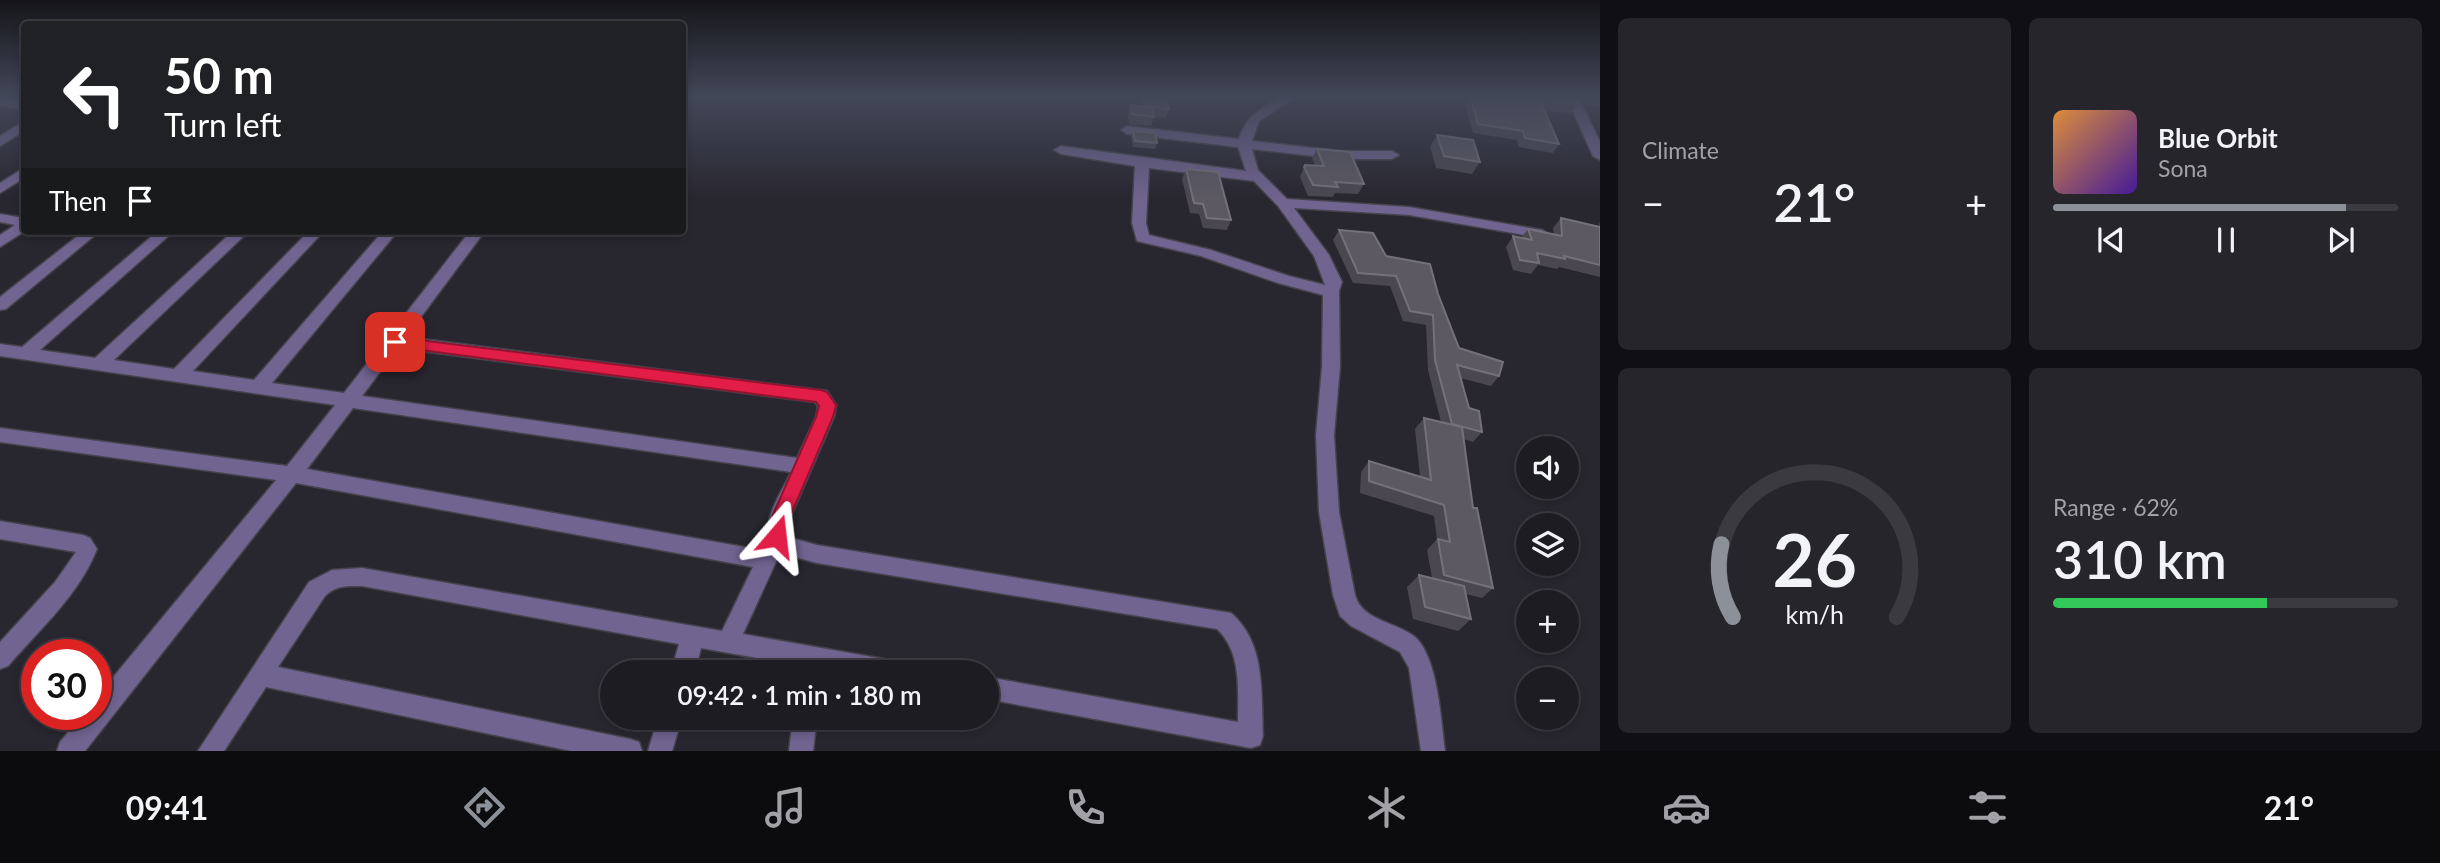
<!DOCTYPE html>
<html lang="en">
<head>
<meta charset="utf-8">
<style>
  :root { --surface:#1e1c23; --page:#26252b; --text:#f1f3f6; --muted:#a1a1a6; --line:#3c3a41; --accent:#8c9099 }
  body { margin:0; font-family:Lato,sans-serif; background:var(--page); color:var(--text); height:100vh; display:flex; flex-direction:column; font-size:26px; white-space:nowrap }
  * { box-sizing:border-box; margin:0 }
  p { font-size:23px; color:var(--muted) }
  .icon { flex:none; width:38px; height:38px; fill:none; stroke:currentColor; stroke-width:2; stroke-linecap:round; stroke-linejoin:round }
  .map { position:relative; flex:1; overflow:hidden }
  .sheet { display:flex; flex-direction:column; gap:18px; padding:18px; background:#100f13; width:840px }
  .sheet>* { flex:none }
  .top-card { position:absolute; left:21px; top:21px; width:665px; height:214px; border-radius:7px; box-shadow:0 4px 10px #0003,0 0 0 2px var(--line); background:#202124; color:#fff; overflow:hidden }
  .buttons { position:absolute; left:1516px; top:436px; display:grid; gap:14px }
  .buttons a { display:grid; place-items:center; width:63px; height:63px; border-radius:50%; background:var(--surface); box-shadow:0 4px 10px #0003,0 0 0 2px var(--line); font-size:35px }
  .speed { position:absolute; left:21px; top:639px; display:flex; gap:14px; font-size:35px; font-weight:700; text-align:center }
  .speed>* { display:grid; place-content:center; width:91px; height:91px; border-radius:50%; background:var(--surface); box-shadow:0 4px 10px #0003,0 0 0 2px var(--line); line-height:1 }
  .speed .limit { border:10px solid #d22; background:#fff; color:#111 }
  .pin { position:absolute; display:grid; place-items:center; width:60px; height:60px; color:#fff; margin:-30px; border-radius:14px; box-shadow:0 4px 10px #0006 }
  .me { position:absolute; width:77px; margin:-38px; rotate:17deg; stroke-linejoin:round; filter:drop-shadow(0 0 5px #0008) }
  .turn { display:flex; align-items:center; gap:24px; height:147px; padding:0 28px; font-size:32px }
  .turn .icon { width:91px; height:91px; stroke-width:2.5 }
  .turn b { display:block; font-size:49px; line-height:60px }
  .then { display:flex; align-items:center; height:66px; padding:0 28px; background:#0003; gap:14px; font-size:26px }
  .big { font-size:52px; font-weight:600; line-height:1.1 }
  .sheet .tile { flex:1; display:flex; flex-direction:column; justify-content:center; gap:10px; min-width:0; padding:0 24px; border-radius:10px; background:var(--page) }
  .sheet .dial { align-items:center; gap:0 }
  .dial svg { height:182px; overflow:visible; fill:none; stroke:var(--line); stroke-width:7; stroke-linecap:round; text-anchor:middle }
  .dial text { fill:var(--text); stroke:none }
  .song { display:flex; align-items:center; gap:21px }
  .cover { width:84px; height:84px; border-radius:10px; background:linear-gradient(135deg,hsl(30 70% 55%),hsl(260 70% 35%)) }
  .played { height:7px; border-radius:4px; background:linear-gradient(90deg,var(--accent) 85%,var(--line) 85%) }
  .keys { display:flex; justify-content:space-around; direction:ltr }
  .heat { display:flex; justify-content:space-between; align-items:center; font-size:38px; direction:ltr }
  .charge { height:10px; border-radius:5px; background:linear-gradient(90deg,#34c759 62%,var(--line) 0) }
  .sheet .tiles { flex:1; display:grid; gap:18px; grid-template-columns:repeat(2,1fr) }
  .trip { position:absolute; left:600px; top:660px; width:399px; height:70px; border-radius:35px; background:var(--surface); box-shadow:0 4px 10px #0003,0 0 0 2px var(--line); font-weight:600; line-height:70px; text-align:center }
  .tab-bar { display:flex; height:112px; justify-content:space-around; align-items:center; background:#0c0b0e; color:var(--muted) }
  .tab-bar .icon { width:49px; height:49px }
  .tab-bar .on { color:var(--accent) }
  .tab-bar b { font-size:32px; color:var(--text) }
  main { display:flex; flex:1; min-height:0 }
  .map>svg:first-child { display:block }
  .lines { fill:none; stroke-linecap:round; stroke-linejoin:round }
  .minor-casing { stroke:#44434b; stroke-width:3 }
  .minor { fill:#706490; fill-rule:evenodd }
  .wall { fill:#4a4750 }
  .building { fill:#5c5962; stroke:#747179; stroke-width:2 }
  .route { fill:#e11d48; stroke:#92132f; stroke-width:2 }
</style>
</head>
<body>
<main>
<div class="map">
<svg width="1600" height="751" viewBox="0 0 1600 751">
  <rect width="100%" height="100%" fill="#28262f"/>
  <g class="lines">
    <g class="minor-casing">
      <g id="minor">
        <path d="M682 96H691L682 105Z"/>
        <path d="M1282 96H1297L1259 121 1252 141 1340 151H1392L1399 155 1392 159H1340L1252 149 1258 170 1287 199 1409 207 1542 230 1549 234 1542 238 1409 215 1294 208 1329 255 1342 282 1339 291 1340 367 1334 435 1339 512 1355 595C1362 621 1397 622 1415 637 1438 657 1441 722 1445 751H1421L1409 668 1400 652 1351 626 1340 616 1333 595 1319 512 1316 435 1322 367 1323 295 1278 283 1201 256 1137 241 1132 223 1135 166 1061 154 1054 150 1061 146 1246 171 1238 147 1127 134 1121 130 1127 126 1239 139C1245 116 1263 108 1282 96ZM1149 168 1254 181 1278 206 1314 256 1325 285 1289 276 1211 250 1149 235 1146 223Z"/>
        <path d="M1566 96H1578L1600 142V160L1593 156Z"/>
        <path d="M0 98 24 101V109L0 106Z"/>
        <path d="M24 121V131L0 146V136Z"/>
        <path d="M24 168V178L0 193V183Z"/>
        <path d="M0 214 24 218 25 231 0 247V235L15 225 0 222Z"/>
        <path d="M84 231H100L6 309 0 310V297Z"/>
        <path d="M158 231H174L40 350 95 358 233 231H249L114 360 174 369 309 231H324L193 371 254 380 383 231H398L272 383 344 393 470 231H485L406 337 827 391 836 405 834 417 787 525 788 537 817 545 1231 613C1266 643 1261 693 1263 736L1260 745 1251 748 987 699V677L1238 722C1238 691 1242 652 1217 629L817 563 780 553 743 634 895 661 903 664 907 672H834L701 648 695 672H671L679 644 362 586C347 586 336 585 325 596L278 667 630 739 639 742 642 751H571L266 687 224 751H198L309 582 332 570 362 568 722 631 753 567 296 483 85 751H57L60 742 83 714H96V698L276 480 0 442V428L287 466 335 405 0 356V344L22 347ZM398 348 815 402 818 406 816 417 797 458 362 396ZM353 408 791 472C782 492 760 522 770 543L763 546 761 550 307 469Z"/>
        <path d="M0 521 83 535 90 538 97 549C79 595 40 629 8 666L0 669V642L55 582 76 552 0 539Z"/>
        <path d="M658 718H682L672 751H648Z"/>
        <path d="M793 718H817L813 751H789Z"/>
      </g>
    </g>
    <use href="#minor" class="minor"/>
  </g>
  <g class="wall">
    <path d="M1138 96H1164L1169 109 1166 118 1154 117 1151 126 1129 124 1128 114 1131 105 1142 106Z"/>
    <path d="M1462 96H1573L1577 104 1571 113 1546 111 1541 103 1559 144 1553 153 1519 147 1517 140 1473 133Z"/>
    <path d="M1580 96H1600V107L1585 105Z"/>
    <path d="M1133 131 1157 143 1155 149 1133 147 1131 137Z"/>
    <path d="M1437 135 1480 162 1472 174 1436 168 1430 147Z"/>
    <path d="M1317 149 1364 184 1358 194 1335 193 1333 197 1308 196 1300 177 1305 165H1315L1312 158Z"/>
    <path d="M1186 169 1231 220 1227 230 1203 228 1199 214 1190 213 1182 179Z"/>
    <path d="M1561 218 1599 227V224L1600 222V277L1559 267 1557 269 1538 265 1531 274 1513 270 1506 247 1513 236 1521 238 1528 229 1554 234 1553 228Z"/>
    <path d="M1339 230 1386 256 1438 294 1459 348 1499 376 1491 386 1460 378 1469 408 1482 432 1473 442 1464 439 1473 508 1493 588 1482 598 1466 594 1471 619 1458 631 1413 619 1407 587 1419 575 1432 578 1427 550 1437 539 1434 516 1360 493 1361 472 1369 461 1420 476 1415 429 1424 418 1441 422 1428 370 1426 325 1403 321 1390 286 1353 283 1333 240Z"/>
  </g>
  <g class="building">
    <path d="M1145 96H1164L1169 109 1152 107 1154 117 1132 114 1131 105 1149 107Z"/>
    <path d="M1470 96H1538L1559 144 1525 138 1523 131 1478 124Z"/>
    <path d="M1548 96H1573L1577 104 1552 102Z"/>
    <path d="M1133 131 1155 133 1157 143 1135 141Z"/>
    <path d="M1437 135 1473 140 1480 162 1444 156Z"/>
    <path d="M1317 149 1350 152 1364 184 1335 182 1338 187 1313 185 1304 167 1305 165 1324 166Z"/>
    <path d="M1186 169 1218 172 1231 220 1207 218 1203 204 1194 203Z"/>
    <path d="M1561 218 1600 227V265L1564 256 1565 259 1537 253 1539 263 1520 260 1513 236 1532 240 1528 229 1562 236Z"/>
    <path d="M1339 230 1373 233 1386 256 1430 264 1438 294 1459 348 1503 362 1499 376 1457 365 1469 408 1479 411 1482 432 1452 424 1435 360 1433 315 1410 311 1396 276 1358 273Z"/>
    <path d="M1424 418 1462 427 1473 508H1477L1493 588 1444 575 1438 539 1450 542 1444 505 1369 481V461L1431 480Z"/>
    <path d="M1419 575 1464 586 1471 619 1425 607Z"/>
  </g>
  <linearGradient id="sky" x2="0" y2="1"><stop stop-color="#16151a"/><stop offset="0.48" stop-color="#424758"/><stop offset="1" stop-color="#424758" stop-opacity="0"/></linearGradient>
  <rect width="1600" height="201" fill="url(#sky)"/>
  <path class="route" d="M395 337 821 390 827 392 836 405 833 417 786 526 783 542 777 544 770 542 768 526 816 417 819 406 816 402 390 346 387 342 390 338Z"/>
</svg>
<div class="buttons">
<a><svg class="icon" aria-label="sound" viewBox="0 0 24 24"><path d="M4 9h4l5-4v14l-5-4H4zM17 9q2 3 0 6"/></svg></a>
<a><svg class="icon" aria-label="layers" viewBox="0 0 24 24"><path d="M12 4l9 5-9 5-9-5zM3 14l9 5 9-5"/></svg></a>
<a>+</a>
<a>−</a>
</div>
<div class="speed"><div class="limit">30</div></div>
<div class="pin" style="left:395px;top:342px;background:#d93025"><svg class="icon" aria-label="arrive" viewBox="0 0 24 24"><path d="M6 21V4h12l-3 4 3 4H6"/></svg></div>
<svg class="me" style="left:777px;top:536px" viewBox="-20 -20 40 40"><path d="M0-17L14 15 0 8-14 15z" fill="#e11d48" stroke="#fff" stroke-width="4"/></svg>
<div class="trip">09:42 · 1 min · 180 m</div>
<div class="top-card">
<div class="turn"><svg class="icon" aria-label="left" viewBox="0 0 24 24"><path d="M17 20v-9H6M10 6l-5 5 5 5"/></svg><div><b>50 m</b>Turn left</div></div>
<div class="then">Then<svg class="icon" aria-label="arrive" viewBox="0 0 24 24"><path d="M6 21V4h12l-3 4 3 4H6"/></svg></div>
</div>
</div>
<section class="sheet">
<div class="tiles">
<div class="tile"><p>Climate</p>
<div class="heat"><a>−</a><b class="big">21°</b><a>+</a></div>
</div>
<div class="tile">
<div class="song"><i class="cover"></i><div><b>Blue Orbit</b><p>Sona</p></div></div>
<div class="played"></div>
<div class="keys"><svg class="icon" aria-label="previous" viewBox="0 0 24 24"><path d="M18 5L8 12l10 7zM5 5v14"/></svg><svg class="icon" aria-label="pause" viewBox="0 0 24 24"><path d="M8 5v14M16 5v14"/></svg><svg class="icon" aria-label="next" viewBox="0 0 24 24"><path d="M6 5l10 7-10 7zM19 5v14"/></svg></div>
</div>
<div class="tile dial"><svg viewBox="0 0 100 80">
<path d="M14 69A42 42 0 1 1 86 69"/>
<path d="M14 69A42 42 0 0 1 9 37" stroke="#8c9099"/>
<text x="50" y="56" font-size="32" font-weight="700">26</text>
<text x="50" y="72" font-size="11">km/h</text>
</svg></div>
<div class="tile"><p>Range · 62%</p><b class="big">310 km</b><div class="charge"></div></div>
</div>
</section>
</main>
<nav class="tab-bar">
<b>09:41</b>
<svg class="icon on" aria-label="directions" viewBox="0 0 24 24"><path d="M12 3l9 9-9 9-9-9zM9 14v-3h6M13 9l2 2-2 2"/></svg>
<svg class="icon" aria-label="music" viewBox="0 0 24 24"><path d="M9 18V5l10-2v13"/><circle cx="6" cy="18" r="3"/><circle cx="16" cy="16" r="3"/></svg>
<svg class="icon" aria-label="phone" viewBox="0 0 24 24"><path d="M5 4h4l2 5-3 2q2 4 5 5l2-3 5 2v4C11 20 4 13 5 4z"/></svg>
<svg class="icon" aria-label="climate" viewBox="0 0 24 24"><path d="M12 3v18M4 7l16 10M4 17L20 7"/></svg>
<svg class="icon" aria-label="car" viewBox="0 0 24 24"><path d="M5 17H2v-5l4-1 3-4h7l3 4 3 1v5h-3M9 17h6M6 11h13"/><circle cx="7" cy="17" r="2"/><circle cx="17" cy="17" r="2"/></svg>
<svg class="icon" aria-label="filters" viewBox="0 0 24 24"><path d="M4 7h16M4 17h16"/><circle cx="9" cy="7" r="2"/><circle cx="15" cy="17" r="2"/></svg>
<b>21°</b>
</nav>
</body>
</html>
